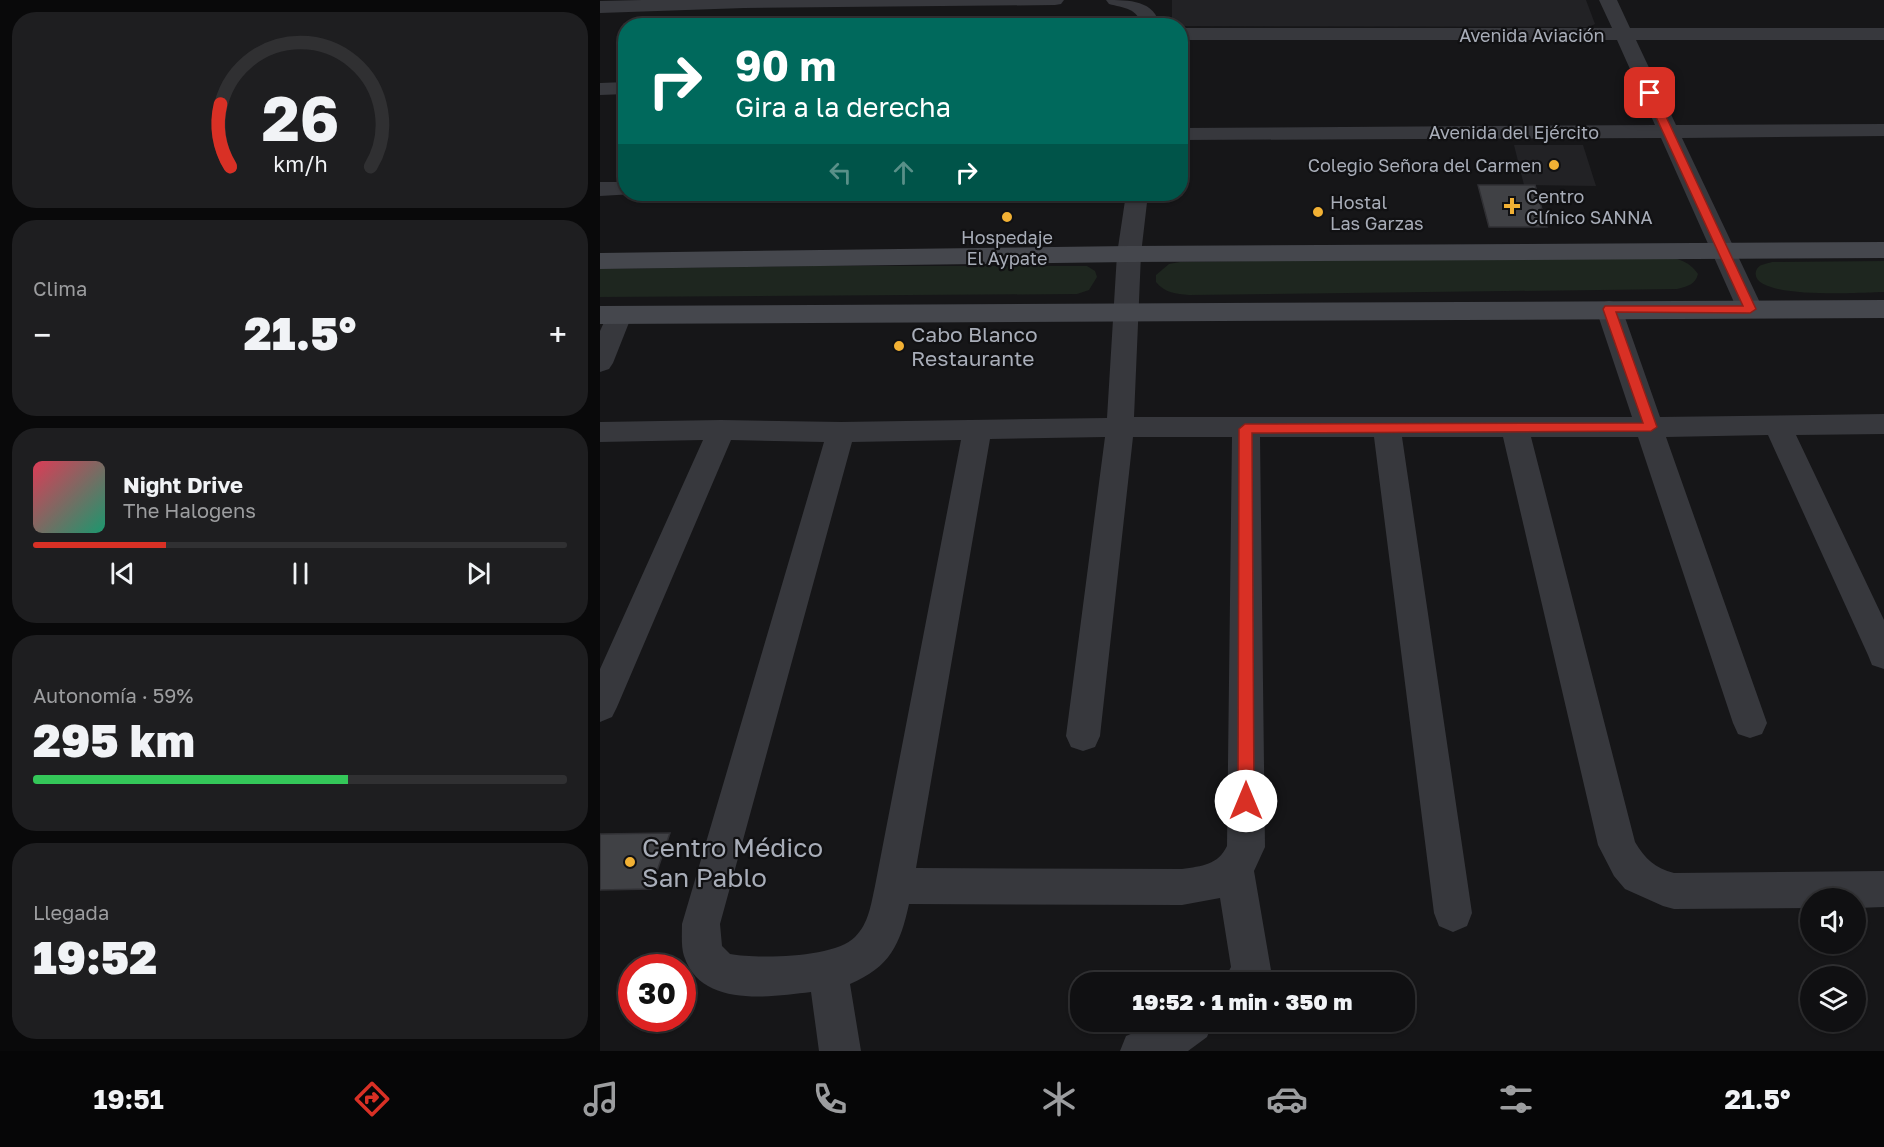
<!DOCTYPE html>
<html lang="es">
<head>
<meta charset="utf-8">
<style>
  :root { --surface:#101012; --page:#1e1e20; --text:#f1f3f6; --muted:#9c9d9f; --line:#303032; --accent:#d93025 }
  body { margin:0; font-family:"Golos Text",sans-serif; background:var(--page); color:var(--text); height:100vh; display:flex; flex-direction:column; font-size:22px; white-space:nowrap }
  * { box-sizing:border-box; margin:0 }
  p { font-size:20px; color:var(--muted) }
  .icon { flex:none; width:33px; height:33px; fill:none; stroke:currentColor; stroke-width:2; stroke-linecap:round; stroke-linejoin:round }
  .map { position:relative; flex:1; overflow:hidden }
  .sheet { display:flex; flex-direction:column; gap:12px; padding:12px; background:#09090a; width:600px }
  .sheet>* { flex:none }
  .guide { position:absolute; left:18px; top:18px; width:570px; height:183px; border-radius:24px; box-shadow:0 2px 4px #0004,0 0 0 2px var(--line); background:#00695c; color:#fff; overflow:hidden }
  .tools { position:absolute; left:1200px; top:888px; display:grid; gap:12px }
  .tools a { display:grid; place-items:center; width:66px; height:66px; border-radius:50%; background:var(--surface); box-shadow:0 2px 4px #0004,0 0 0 2px var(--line); font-size:30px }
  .speed { position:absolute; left:18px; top:954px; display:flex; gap:12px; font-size:30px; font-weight:700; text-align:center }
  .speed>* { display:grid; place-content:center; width:78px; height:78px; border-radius:50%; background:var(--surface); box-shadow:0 2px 4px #0004,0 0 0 2px var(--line); line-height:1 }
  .speed .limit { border:9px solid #d22; background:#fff; color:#111 }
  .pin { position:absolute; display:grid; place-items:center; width:51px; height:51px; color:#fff; margin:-26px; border-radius:12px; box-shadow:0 3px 9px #0006 }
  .me { position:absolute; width:66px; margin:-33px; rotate:0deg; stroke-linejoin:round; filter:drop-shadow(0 0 4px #0008) }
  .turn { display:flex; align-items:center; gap:21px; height:126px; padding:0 18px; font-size:27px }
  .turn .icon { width:78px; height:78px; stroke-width:2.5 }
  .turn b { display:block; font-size:42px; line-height:51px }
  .lanes { display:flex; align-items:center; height:57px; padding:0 18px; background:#0003; justify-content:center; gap:30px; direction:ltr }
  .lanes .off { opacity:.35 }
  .big { font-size:45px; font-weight:800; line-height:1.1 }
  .sheet .card { flex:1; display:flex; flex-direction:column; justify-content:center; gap:9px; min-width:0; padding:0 21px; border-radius:24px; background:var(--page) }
  .sheet .dial { align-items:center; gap:0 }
  .dial svg { height:156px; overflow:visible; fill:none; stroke:var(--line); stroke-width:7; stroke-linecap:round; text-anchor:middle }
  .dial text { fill:var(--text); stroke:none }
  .song { display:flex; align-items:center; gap:18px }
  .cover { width:72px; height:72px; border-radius:9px; background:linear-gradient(135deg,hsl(350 70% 55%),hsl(160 70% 35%)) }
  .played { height:6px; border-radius:3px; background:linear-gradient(90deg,var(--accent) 25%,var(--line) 25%) }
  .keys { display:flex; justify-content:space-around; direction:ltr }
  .heat { display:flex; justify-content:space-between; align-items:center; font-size:33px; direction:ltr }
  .charge { height:9px; border-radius:4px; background:linear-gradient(90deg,#34c759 59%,var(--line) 0) }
  .trip { position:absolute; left:470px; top:972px; width:345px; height:60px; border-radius:24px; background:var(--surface); box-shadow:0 2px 4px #0004,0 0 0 2px var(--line); font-weight:800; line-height:60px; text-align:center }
  .tabs { display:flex; height:96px; justify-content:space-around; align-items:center; background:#060607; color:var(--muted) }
  .tabs .icon { width:42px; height:42px }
  .tabs .active { color:var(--accent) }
  .tabs b { font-size:27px; color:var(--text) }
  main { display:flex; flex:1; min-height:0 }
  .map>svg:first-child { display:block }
  .built { fill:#222225 }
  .green { fill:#1e261f }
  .building { fill:#404145; stroke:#303034; stroke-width:1.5 }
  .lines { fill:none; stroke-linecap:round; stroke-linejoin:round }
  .minor { fill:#37383d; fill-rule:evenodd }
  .secondary { fill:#45474d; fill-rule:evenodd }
  .route { fill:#d93025; stroke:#8d1f18; stroke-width:1.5 }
  .poi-dot { fill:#f2b134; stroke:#111113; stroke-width:2 }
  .labels { text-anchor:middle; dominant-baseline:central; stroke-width:4.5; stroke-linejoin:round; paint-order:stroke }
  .far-street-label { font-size:18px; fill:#a8adb8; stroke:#111113 }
  .far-poi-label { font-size:18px; fill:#a8adb8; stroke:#111113; text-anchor:start }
  .poi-label { font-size:21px; fill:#a8adb8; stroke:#111113; text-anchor:start }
  .near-poi-label { font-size:26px; fill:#a8adb8; stroke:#111113; text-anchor:start }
</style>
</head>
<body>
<main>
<section class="sheet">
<div class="card dial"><svg viewBox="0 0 100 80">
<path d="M14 69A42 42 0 1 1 86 69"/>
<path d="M14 69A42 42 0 0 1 9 37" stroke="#d93025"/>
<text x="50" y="56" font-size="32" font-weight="700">26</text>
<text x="50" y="72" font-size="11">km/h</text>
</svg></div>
<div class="card"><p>Clima</p>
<div class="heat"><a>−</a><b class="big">21.5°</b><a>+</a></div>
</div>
<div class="card">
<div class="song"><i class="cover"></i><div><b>Night Drive</b><p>The Halogens</p></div></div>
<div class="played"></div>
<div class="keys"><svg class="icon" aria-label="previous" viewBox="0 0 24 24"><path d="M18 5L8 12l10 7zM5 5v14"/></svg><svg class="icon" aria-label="pause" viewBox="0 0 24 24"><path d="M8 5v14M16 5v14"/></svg><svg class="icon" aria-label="next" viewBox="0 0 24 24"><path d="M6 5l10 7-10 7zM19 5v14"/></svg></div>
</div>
<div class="card"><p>Autonomía · 59%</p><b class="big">295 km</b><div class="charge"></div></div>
<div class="card"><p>Llegada</p><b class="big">19:52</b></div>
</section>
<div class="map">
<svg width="1284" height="1051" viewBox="0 0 1284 1051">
  <rect width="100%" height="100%" fill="#161618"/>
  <g class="built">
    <path d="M572 0H986L995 24 989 27 581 26 572 24Z"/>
    <path d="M914 145H983L996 186 924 185Z"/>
  </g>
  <g class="green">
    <path d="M1058 256C1074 257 1089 260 1098 274 1095 285 1088 286 1077 289L589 295C576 294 565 293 556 282V275L569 264 580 262Z"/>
    <path d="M1284 261V292C1267 292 1148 301 1156 271 1158 264 1166 264 1172 262Z"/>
    <path d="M215 266H487L495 271 497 277 489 290 477 294 0 297V269Z"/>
  </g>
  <g class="building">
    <path d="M878 185H935L947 227H889Z"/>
    <path d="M70 833 51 889 0 890V834Z"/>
  </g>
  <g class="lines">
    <g class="minor">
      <path d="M42 0H464L461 4 455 5 144 8 0 13V1Z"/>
      <path d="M506 0C529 0 555 0 560 26H541C539 8 523 8 509 4Z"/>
      <path d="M999 0H1017L1030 28H1284V40H1036L1076 125 1284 124V136L1082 138 1163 309 1159 315 1150 317 1141 315 1137 309 1061 138 580 140V128L1055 125 1017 40H580V28H1012Z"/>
      <path d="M26 82V94L0 95V83Z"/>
      <path d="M0 182H26V194H34L0 196Z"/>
      <path d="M526 194H548L541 254 534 417H1032L996 309 1000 303 1009 301 1018 303 1022 309 1060 417 1284 414V434L1196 435 1284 620V669L1272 665 1268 655 1168 435 1066 437 1167 723 1162 734 1150 738 1138 734 1133 723 1038 437H931L1035 842C1045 859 1055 868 1074 873L1284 871V907L1256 908V898H1210V908L1074 909 1063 906 1025 889 1014 876 998 845 903 437H802L872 913 867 926 853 932 839 926 834 913 774 437H660L665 847 654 871 672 976 669 982H623L631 967 620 898 582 905 309 904C300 945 290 967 250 984L261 1051H219L211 992C169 997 101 1008 84 956 81 947 82 934 82 924L224 442 131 440 17 707 12 717 0 722V669L103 440 0 442V422L121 420 241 422 507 418 517 254ZM505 437 466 736 471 747 483 751 495 747 500 736 533 437H632L627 846C618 865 602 866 582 869L316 868 390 439ZM361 440 275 886C271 904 269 923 255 937 235 958 158 959 130 954L122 946 120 924 252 442Z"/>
      <path d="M19 307 28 309 32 315 13 363 9 369 0 372V331L10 309Z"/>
      <path d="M559 1022H613L607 1037 588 1051H520L526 1036Z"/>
    </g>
    <g class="secondary">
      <path d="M1284 242V258L529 262 0 269V253L529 246Z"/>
      <path d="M1284 300V318L0 324V306Z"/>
    </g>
  </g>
  <path class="route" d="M1050 90 1055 93 1156 309 1150 313 1016 312 1057 427 1051 431 652 433 654 801 652 806 646 808 640 806 638 801 639 429 645 424 1043 423 1003 309 1005 306H1143L1045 93Z"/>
  <g class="poi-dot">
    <circle cx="954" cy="165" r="6"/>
    <path d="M909 197h6v6h6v6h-6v6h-6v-6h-6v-6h6z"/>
    <circle cx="718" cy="212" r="6"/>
    <circle cx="407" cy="217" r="6"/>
    <circle cx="299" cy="346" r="6"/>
    <circle cx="30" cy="862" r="6"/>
  </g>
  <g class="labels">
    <g class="far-street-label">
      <text x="932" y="35">Avenida Aviación</text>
      <text x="914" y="132">Avenida del Ejército</text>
    </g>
    <g class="far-poi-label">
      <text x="942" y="165" text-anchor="end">Colegio Señora del Carmen</text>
      <text x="926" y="196">Centro<tspan x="926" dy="21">Clínico SANNA</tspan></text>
      <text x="730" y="202">Hostal<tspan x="730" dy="21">Las Garzas</tspan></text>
      <text x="407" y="237" text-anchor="middle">Hospedaje<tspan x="407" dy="21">El Aypate</tspan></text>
    </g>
    <g class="poi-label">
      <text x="311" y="334">Cabo Blanco<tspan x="311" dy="24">Restaurante</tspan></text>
    </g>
    <g class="near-poi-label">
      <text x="42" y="847">Centro Médico<tspan x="42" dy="30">San Pablo</tspan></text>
    </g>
  </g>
</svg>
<div class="tools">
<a><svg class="icon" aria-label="sound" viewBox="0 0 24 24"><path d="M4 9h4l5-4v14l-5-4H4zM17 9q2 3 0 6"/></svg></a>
<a><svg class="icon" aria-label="layers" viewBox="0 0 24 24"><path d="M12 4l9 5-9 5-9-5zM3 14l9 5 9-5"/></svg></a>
</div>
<div class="speed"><div class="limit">30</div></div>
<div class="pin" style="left:1050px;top:93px;background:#d93025"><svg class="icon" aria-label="arrive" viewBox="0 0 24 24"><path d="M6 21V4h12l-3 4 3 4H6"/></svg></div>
<svg class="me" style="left:646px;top:801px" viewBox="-20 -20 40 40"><circle r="19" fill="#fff"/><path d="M0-13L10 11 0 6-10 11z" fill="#d93025"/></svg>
<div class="trip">19:52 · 1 min · 350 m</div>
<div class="guide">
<div class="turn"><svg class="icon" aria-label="right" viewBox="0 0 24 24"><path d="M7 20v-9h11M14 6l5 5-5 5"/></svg><div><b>90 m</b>Gira a la derecha</div></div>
<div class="lanes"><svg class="icon off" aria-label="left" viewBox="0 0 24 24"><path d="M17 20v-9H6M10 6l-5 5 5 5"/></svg><svg class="icon off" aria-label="ahead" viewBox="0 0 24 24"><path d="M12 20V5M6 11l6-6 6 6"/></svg><svg class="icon" aria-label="right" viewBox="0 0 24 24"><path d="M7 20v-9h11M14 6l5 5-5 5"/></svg></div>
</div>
</div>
</main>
<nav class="tabs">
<b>19:51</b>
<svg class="icon active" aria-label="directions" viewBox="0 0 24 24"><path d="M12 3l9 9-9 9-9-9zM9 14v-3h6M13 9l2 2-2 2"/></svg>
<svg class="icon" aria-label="music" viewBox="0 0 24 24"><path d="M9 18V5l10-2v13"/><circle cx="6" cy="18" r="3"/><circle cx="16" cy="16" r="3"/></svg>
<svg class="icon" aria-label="phone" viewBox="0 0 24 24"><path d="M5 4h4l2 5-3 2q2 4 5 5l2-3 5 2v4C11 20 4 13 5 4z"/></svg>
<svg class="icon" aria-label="climate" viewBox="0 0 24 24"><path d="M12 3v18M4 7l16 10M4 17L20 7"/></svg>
<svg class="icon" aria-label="car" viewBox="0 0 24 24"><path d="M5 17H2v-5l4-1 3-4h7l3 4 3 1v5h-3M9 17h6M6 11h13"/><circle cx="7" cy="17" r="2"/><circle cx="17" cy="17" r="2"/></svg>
<svg class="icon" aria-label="filters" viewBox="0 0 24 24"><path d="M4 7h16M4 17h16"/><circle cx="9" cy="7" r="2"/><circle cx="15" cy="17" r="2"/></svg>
<b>21.5°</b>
</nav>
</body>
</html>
